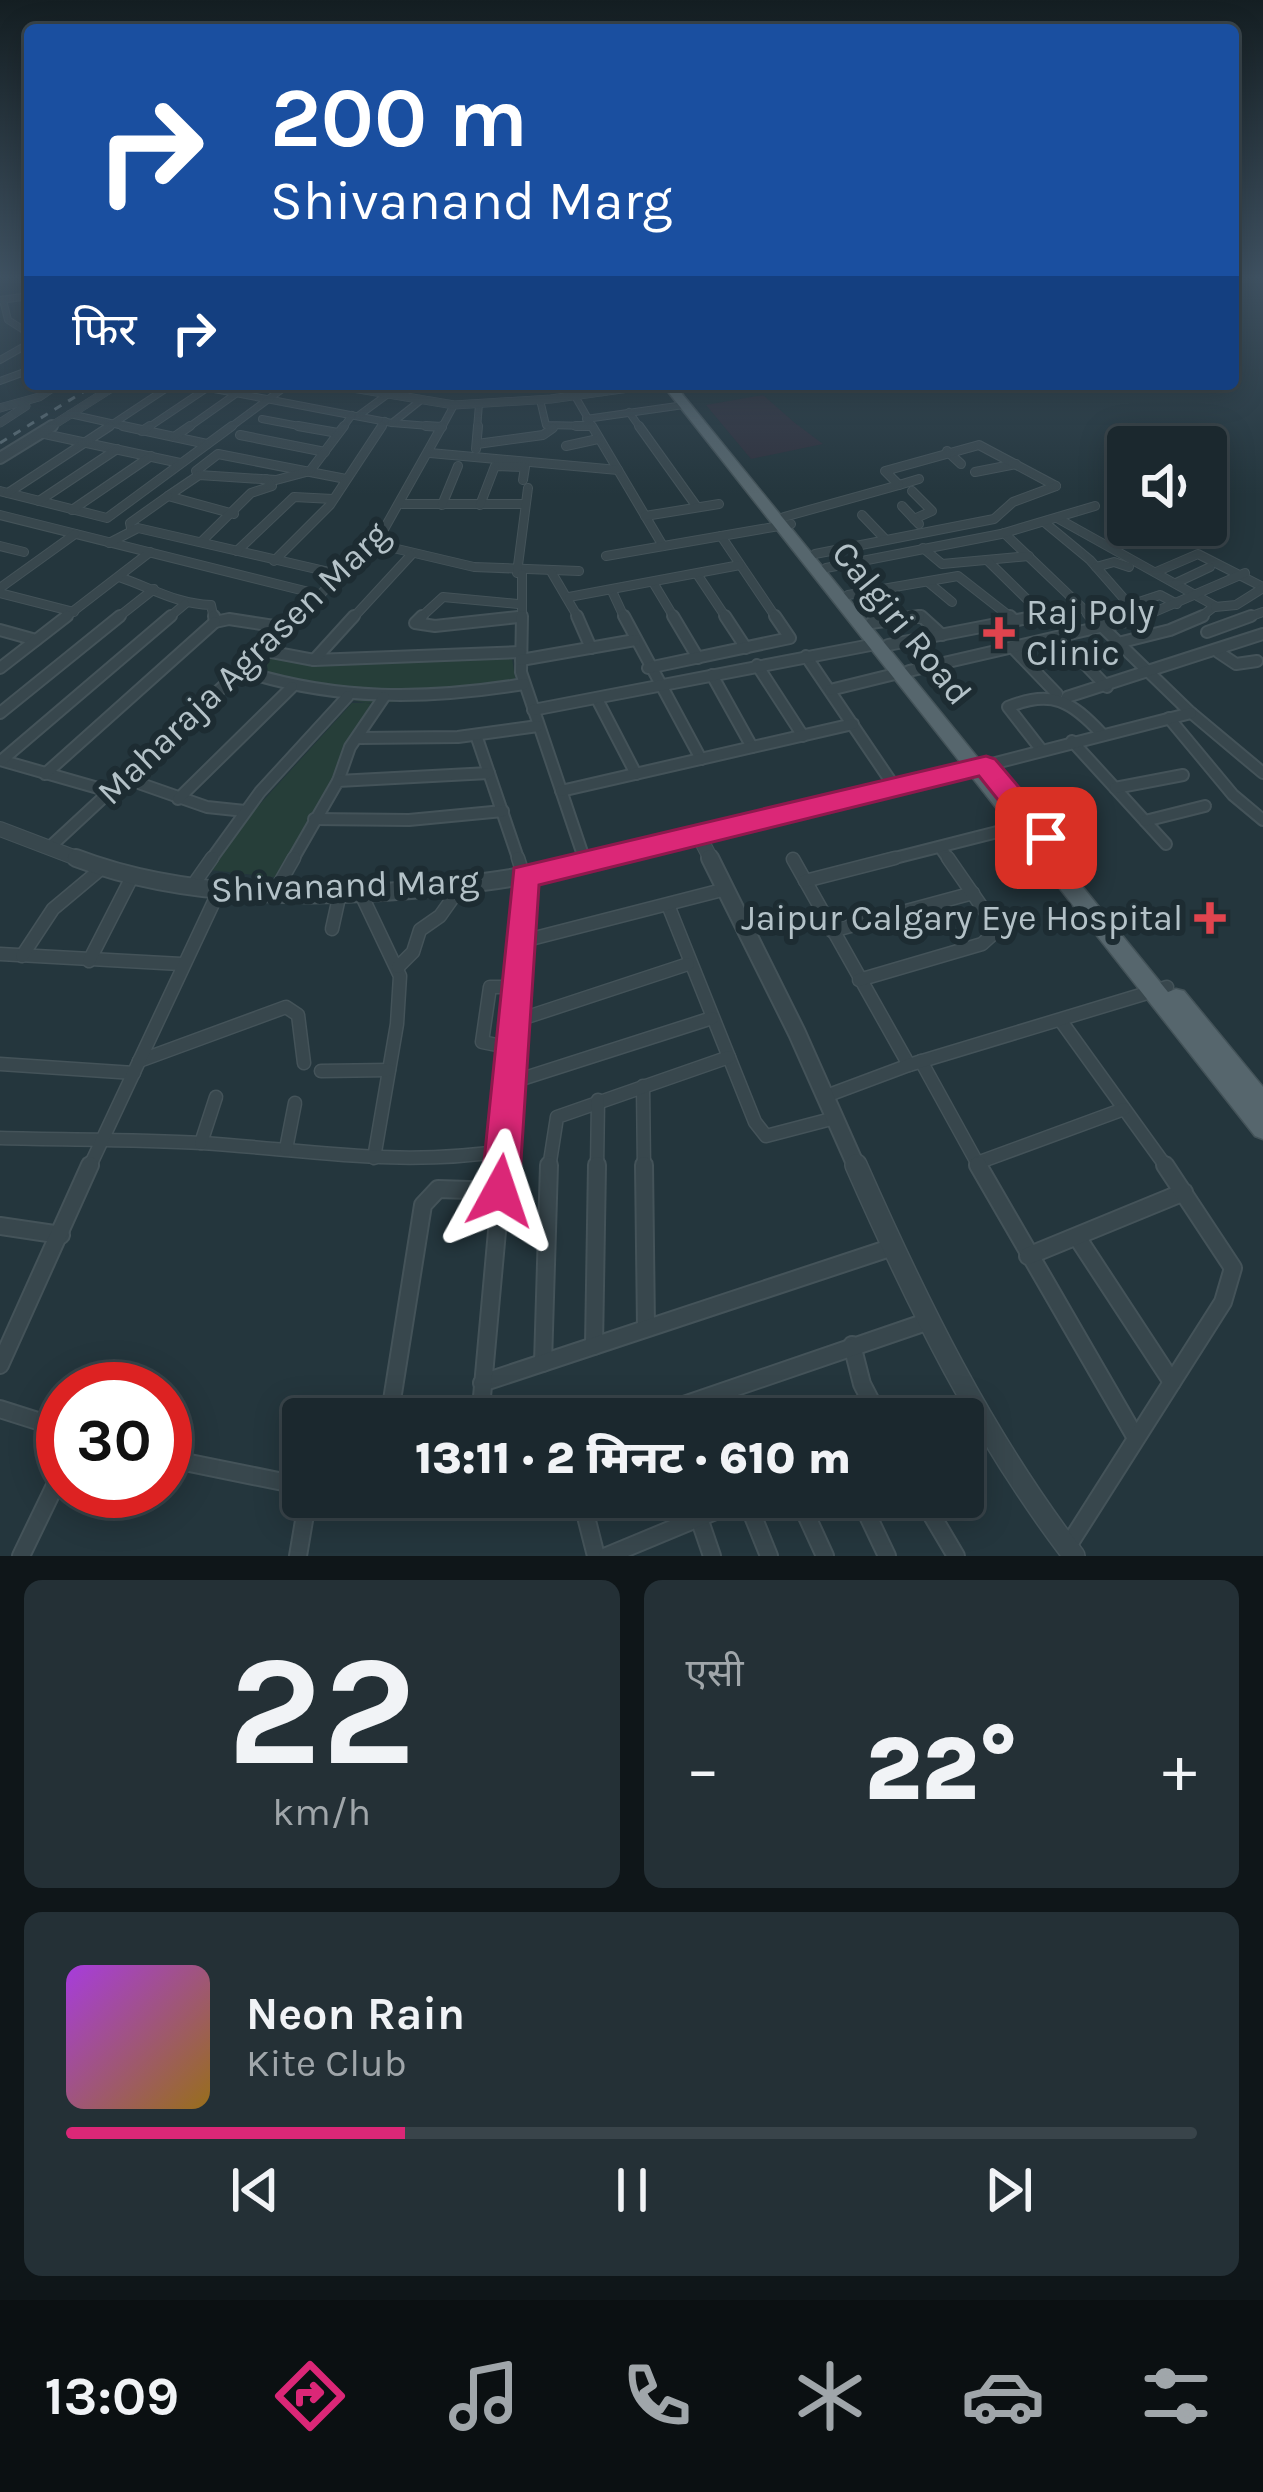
<!DOCTYPE html>
<html lang="hi">
<head>
<meta charset="utf-8">
<style>
  :root { --surface:#1b282e; --page:#243036; --text:#f1f3f6; --muted:#a0a6aa; --line:#39444a; --accent:#db2777 }
  body { margin:0; font-family:Karla,"Noto Sans Devanagari",sans-serif; background:var(--page); color:var(--text); height:100vh; display:flex; flex-direction:column; font-size:45px; white-space:nowrap }
  * { box-sizing:border-box; margin:0 }
  p { font-size:39px; color:var(--muted) }
  .icon { flex:none; width:66px; height:66px; fill:none; stroke:currentColor; stroke-width:2; stroke-linecap:round; stroke-linejoin:round }
  .map { position:relative; height:1556px; overflow:hidden }
  .details { display:flex; flex-direction:column; gap:24px; padding:24px; background:#0f1619; flex:1 }
  .details>* { flex:none }
  .hud { position:absolute; left:24px; top:24px; width:1215px; height:366px; border-radius:12px; box-shadow:0 6px 30px #0003,0 0 0 3px var(--line); background:#1a4fa0; color:#fff; overflow:hidden }
  .controls { position:absolute; left:1107px; top:426px; display:grid; gap:24px }
  .controls a { display:grid; place-items:center; width:120px; height:120px; border-radius:12px; background:var(--surface); box-shadow:0 6px 30px #0003,0 0 0 3px var(--line); font-size:60px }
  .speed { position:absolute; left:36px; top:1362px; display:flex; gap:24px; font-size:60px; font-weight:700; text-align:center }
  .speed>* { display:grid; place-content:center; width:156px; height:156px; border-radius:50%; background:var(--surface); box-shadow:0 6px 30px #0003,0 0 0 3px var(--line); line-height:1 }
  .speed .limit { border:18px solid #d22; background:#fff; color:#111 }
  .pin { position:absolute; display:grid; place-items:center; width:102px; height:102px; color:#fff; margin:-51px; border-radius:24px; box-shadow:0 6px 18px #0006 }
  .me { position:absolute; width:132px; margin:-66px; rotate:5deg; stroke-linejoin:round; filter:drop-shadow(0 0 9px #0008) }
  .turn { display:flex; align-items:center; gap:42px; height:252px; padding:0 48px; font-size:54px }
  .turn .icon { width:156px; height:156px; stroke-width:2.5 }
  .turn b { display:block; font-size:84px; line-height:102px }
  .then { display:flex; align-items:center; height:114px; padding:0 48px; background:#0003; gap:24px; font-size:45px }
  .big { font-size:90px; font-weight:800; line-height:1.1 }
  .details .card { flex:1; display:flex; flex-direction:column; justify-content:center; gap:18px; min-width:0; padding:0 42px; border-radius:18px; background:var(--page) }
  .details .dial { align-items:center; gap:0 }
  .dial b { font-size:156px; line-height:1 }
  .song { display:flex; align-items:center; gap:36px }
  .cover { width:144px; height:144px; border-radius:18px; background:linear-gradient(135deg,hsl(280 70% 55%),hsl(40 70% 35%)) }
  .played { height:12px; border-radius:6px; background:linear-gradient(90deg,var(--accent) 30%,var(--line) 30%) }
  .keys { display:flex; justify-content:space-around; direction:ltr }
  .heat { display:flex; justify-content:space-between; align-items:center; font-size:66px; direction:ltr }
  .details .tiles { flex:1; display:grid; gap:24px; grid-template-columns:1fr 1fr }
  .card:last-child { grid-column:span 2 }
  .trip { position:absolute; left:282px; top:1398px; width:702px; height:120px; border-radius:12px; background:var(--surface); box-shadow:0 6px 30px #0003,0 0 0 3px var(--line); font-weight:800; line-height:120px; text-align:center }
  .tab-bar { display:flex; height:192px; justify-content:space-around; align-items:center; background:#0b1012; color:var(--muted) }
  .tab-bar .icon { width:84px; height:84px }
  .tab-bar .current { color:var(--accent) }
  .tab-bar b { font-size:54px; color:var(--text) }
  .map>svg:first-child { display:block }
  .medical { fill:#30323e }
  .green { fill:#263e39 }
  .lines { fill:none; stroke-linecap:round; stroke-linejoin:round }
  .minor-far4-casing { stroke:#445359; stroke-width:8 }
  .minor-far3-casing { stroke:#445359; stroke-width:10 }
  .minor-far2-casing { stroke:#445359; stroke-width:14 }
  .minor-far1-casing { stroke:#445359; stroke-width:15 }
  .minor-casing { stroke:#445359; stroke-width:20 }
  .tertiary-far4-casing { stroke:#445359; stroke-width:9 }
  .tertiary-far3-casing { stroke:#445359; stroke-width:14 }
  .tertiary-far2-casing { stroke:#445359; stroke-width:16 }
  .tertiary-far1-casing { stroke:#445359; stroke-width:20 }
  .tertiary-casing { stroke:#445359; stroke-width:24 }
  .primary-casing { stroke:#445359; stroke-width:3 }
  .minor-far4 { stroke:#38474d; stroke-width:6 }
  .minor-far3 { stroke:#38474d; stroke-width:8 }
  .minor-far2 { stroke:#38474d; stroke-width:10 }
  .minor-far1 { stroke:#38474d; stroke-width:12 }
  .minor { stroke:#38474d; stroke-width:16 }
  .tertiary-far4 { stroke:#38474d; stroke-width:8 }
  .tertiary-far3 { stroke:#38474d; stroke-width:10 }
  .tertiary-far2 { stroke:#38474d; stroke-width:14 }
  .tertiary-far1 { stroke:#38474d; stroke-width:16 }
  .tertiary { stroke:#38474d; stroke-width:21 }
  .primary { fill:#56666d; fill-rule:evenodd }
  .rail { stroke:#5a6c74; stroke-width:3; stroke-dasharray:8 8; stroke-linecap:butt }
  .route { fill:#db2777; stroke:#8e194d; stroke-width:3 }
  .health-dot { fill:#e0444e; stroke:#1d2c32; stroke-width:4.5 }
  .labels { text-anchor:middle; dominant-baseline:central; stroke-width:12; stroke-linejoin:round; paint-order:stroke }
  .poi-label { font-size:36px; fill:#b4c2c8; stroke:#1d2c32; text-anchor:start }
  .street-label { font-size:36px; fill:#b4c2c8; stroke:#1d2c32 }
</style>
</head>
<body>
<div class="map">
<svg width="1263" height="1556" viewBox="0 0 1263 1556">
  <rect width="100%" height="100%" fill="#24363d"/>
  <path class="medical" d="M763 395 795 423 823 444 751 459 706 405Z"/>
  <path class="green" d="M264 650 314 662 511 652 517 689 431 701 366 703 382 706 279 878 201 869 352 703H365L237 675Z"/>
  <g class="lines">
    <g class="minor-far4-casing">
      <g id="minor-far4">
        <path d="M0 300 30 296"/>
        <path d="M3 300 8 320 30 334"/>
        <path d="M0 360 30 343"/>
        <path d="M0 381 30 370"/>
        <path d="M188 384 392 423 442 427"/>
        <path d="M575 396 594 429"/>
        <path d="M540 400 546 425 590 426"/>
        <path d="M629 412 641 429"/>
        <path d="M70 414 137 429"/>
        <path d="M358 416 388 394"/>
        <path d="M262 419 315 429"/>
        <path d="M586 419 684 405"/>
        <path d="M392 423 421 400"/>
        <path d="M105 429 173 384"/>
        <path d="M146 429 207 388"/>
        <path d="M186 429 237 393"/>
        <path d="M228 429 289 384"/>
        <path d="M342 429 352 415"/>
        <path d="M380 429 385 421"/>
        <path d="M441 429 454 405"/>
        <path d="M477 429 479 404"/>
      </g>
    </g>
    <g class="minor-far3-casing">
      <g id="minor-far3">
        <path d="M123 426 207 444"/>
        <path d="M298 426 338 433"/>
        <path d="M426 426 442 427"/>
        <path d="M576 426H590"/>
        <path d="M592 426 663 546"/>
        <path d="M639 426 697 507"/>
        <path d="M142 431 150 426"/>
        <path d="M40 433 180 463"/>
        <path d="M240 435 325 452"/>
        <path d="M174 437 190 426"/>
        <path d="M477 444 543 435 553 428"/>
        <path d="M566 446 598 439"/>
        <path d="M476 449 478 426"/>
        <path d="M947 451 961 464"/>
        <path d="M430 453 618 470"/>
        <path d="M975 472 1016 464"/>
        <path d="M199 475 196 471 218 454 346 479"/>
        <path d="M899 485 919 479"/>
        <path d="M0 491 107 518 232 426"/>
        <path d="M912 491 932 511 914 519"/>
        <path d="M8 493 110 426"/>
        <path d="M39 501 117 449"/>
        <path d="M402 504H524"/>
        <path d="M442 505 458 466"/>
        <path d="M480 505 495 466 525 467 523 480"/>
        <path d="M902 506 919 524"/>
        <path d="M72 510 151 456"/>
        <path d="M234 514 168 496 199 475 276 480 310 471 344 426"/>
        <path d="M0 515 321 595"/>
        <path d="M862 515 885 539"/>
        <path d="M645 516 719 504"/>
        <path d="M784 517 899 485 885 471 979 445 1056 486"/>
        <path d="M1057 518 1215 606 1198 619"/>
        <path d="M1044 522 1090 560 1140 617"/>
        <path d="M131 528 130 523 168 496"/>
        <path d="M1004 533 1094 619"/>
        <path d="M721 536 777 619"/>
        <path d="M201 542 251 493 272 486 266 479"/>
        <path d="M109 543 138 528 338 574"/>
        <path d="M372 543 474 567 579 571"/>
        <path d="M0 546 24 552"/>
        <path d="M923 548 942 564 1029 556"/>
        <path d="M237 551 294 497 333 499"/>
        <path d="M815 554 994 519 1013 502 1056 486"/>
        <path d="M606 556 791 524"/>
        <path d="M274 561 330 505 382 426"/>
        <path d="M989 562 1044 616"/>
        <path d="M1096 567 1114 562 1129 567"/>
        <path d="M826 568 1001 534 1095 506"/>
        <path d="M1156 572 1198 554 1263 587"/>
        <path d="M517 573 528 488"/>
        <path d="M552 573 579 619"/>
        <path d="M697 574 727 619"/>
        <path d="M119 577C152 588 176 604 211 605L214 619"/>
        <path d="M928 582 952 602"/>
        <path d="M1176 583 1210 567"/>
        <path d="M654 584 675 619"/>
        <path d="M0 588 75 534"/>
        <path d="M612 591 625 619"/>
        <path d="M0 593 74 612"/>
        <path d="M848 595 958 576 1013 619"/>
        <path d="M569 597 740 565"/>
        <path d="M1130 605 1160 595 1177 604"/>
        <path d="M1215 607 1236 605 1263 588"/>
        <path d="M1087 614 1114 607"/>
        <path d="M63 619 150 552"/>
        <path d="M116 619 154 589"/>
        <path d="M167 619 185 604"/>
        <path d="M296 619 383 531 442 426"/>
        <path d="M352 619 411 555"/>
        <path d="M419 619 443 597 518 604"/>
        <path d="M497 619 518 617"/>
        <path d="M522 619V574"/>
        <path d="M897 619H925"/>
        <path d="M1022 619 1081 608"/>
        <path d="M1138 619 1245 573"/>
        <path d="M1243 619 1263 612"/>
      </g>
    </g>
    <g class="minor-far2-casing">
      <g id="minor-far2">
        <path d="M214 616 215 622 229 619 287 628"/>
        <path d="M422 616 415 623 435 626 518 617"/>
        <path d="M522 616 521 672 585 861"/>
        <path d="M577 616 591 648"/>
        <path d="M624 616 701 759"/>
        <path d="M673 616 698 658"/>
        <path d="M725 616 746 648"/>
        <path d="M921 616 942 635"/>
        <path d="M1010 616 1015 621"/>
        <path d="M1091 616 1189 711 1263 773"/>
        <path d="M871 623 919 616"/>
        <path d="M0 630 36 640"/>
        <path d="M1207 632 1251 616"/>
        <path d="M1060 638 1107 687"/>
        <path d="M1118 643 1170 630 1203 616"/>
        <path d="M888 645 1038 616"/>
        <path d="M1012 647 1057 694"/>
        <path d="M261 650 314 660 520 652"/>
        <path d="M1218 652 1236 664 1257 661"/>
        <path d="M806 656 896 789"/>
        <path d="M314 660 354 616"/>
        <path d="M521 660 635 640"/>
        <path d="M757 665 803 736"/>
        <path d="M0 668 67 616"/>
        <path d="M648 668 790 638 775 616"/>
        <path d="M240 670C335 701 426 700 524 684"/>
        <path d="M909 671 1148 616"/>
        <path d="M712 675 752 747"/>
        <path d="M830 690 899 673"/>
        <path d="M1067 697 1263 634"/>
        <path d="M597 699 636 774"/>
        <path d="M533 710 876 644"/>
        <path d="M0 713 120 616"/>
        <path d="M1169 718 1233 795 1263 820"/>
        <path d="M476 735 519 861"/>
        <path d="M360 738 458 737 538 726"/>
        <path d="M1072 741 1166 844"/>
        <path d="M1040 748 1008 707C1052 689 1071 701 1102 734"/>
        <path d="M0 760 112 792"/>
        <path d="M2 760 171 616"/>
        <path d="M976 768 1191 713"/>
        <path d="M45 774 215 622"/>
        <path d="M127 779 207 807 245 811"/>
        <path d="M338 781 350 747 384 697"/>
        <path d="M1115 788 1183 775"/>
        <path d="M561 791 853 724"/>
        <path d="M178 799 292 687"/>
        <path d="M314 819 409 820 503 811"/>
        <path d="M1145 821 1205 806"/>
        <path d="M51 846 299 616"/>
        <path d="M940 847 950 861"/>
        <path d="M210 861 260 792 348 696"/>
        <path d="M292 861 338 781 489 773"/>
        <path d="M883 861 1021 826"/>
      </g>
    </g>
    <g class="minor-far1-casing">
      <g id="minor-far1">
        <path d="M584 858 586 864"/>
        <path d="M793 859 909 1065"/>
        <path d="M805 881 895 858"/>
        <path d="M191 888 212 858"/>
        <path d="M360 892 400 976 397 1024 374 1158"/>
        <path d="M274 893 294 858"/>
        <path d="M668 905 755 1122 766 1136 835 1118"/>
        <path d="M332 929 340 893"/>
        <path d="M832 931 973 893"/>
        <path d="M523 941 726 889"/>
        <path d="M0 954 181 964"/>
        <path d="M22 956 53 909 102 868"/>
        <path d="M89 961 133 875"/>
        <path d="M398 967 413 952 420 930 440 916 462 885"/>
        <path d="M859 980 982 944 993 934V923L948 858"/>
        <path d="M515 1021 688 964"/>
        <path d="M1061 1021 1167 1168"/>
        <path d="M512 1048 482 1042 490 987H518"/>
        <path d="M139 1061 286 1007 298 1015 304 1063"/>
        <path d="M921 1061 980 1168"/>
        <path d="M0 1064 134 1073"/>
        <path d="M321 1071 389 1070"/>
        <path d="M509 1083 712 1018"/>
        <path d="M643 1086 644 1168"/>
        <path d="M826 1096 909 1065 1167 987"/>
        <path d="M0 1138C67 1140 135 1139 202 1143 309 1150 396 1167 504 1151"/>
        <path d="M201 1143 216 1097"/>
        <path d="M286 1149 295 1103"/>
        <path d="M977 1163 1124 1109"/>
        <path d="M89 1168 218 893"/>
        <path d="M503 1168 525 921 524 877 518 858"/>
        <path d="M549 1168 557 1117 729 1057"/>
        <path d="M597 1168 598 1100"/>
      </g>
    </g>
    <g class="minor-casing">
      <g id="minor">
        <path d="M644 1165 646 1327"/>
        <path d="M978 1165 1136 1438"/>
        <path d="M0 1226 61 1235"/>
        <path d="M1077 1237 1172 1382"/>
        <path d="M1028 1256 1184 1192"/>
        <path d="M852 1345 862 1384 880 1419"/>
        <path d="M594 1346 597 1165"/>
        <path d="M543 1363 549 1165"/>
        <path d="M0 1365 90 1165"/>
        <path d="M482 1383 893 1247"/>
        <path d="M0 1409 63 1429"/>
        <path d="M389 1419 423 1205 438 1189 500 1191"/>
        <path d="M480 1419 503 1165"/>
        <path d="M643 1419 929 1321"/>
        <path d="M165 1458 303 1486"/>
        <path d="M581 1497 596 1556"/>
        <path d="M798 1497 825 1556"/>
        <path d="M859 1497 887 1556"/>
        <path d="M921 1497 956 1556"/>
        <path d="M746 1499 769 1556"/>
        <path d="M699 1518 712 1556"/>
        <path d="M1068 1546 1223 1302 1233 1268 1165 1165"/>
        <path d="M21 1556 63 1469"/>
        <path d="M298 1556 308 1497"/>
        <path d="M607 1556 749 1497"/>
      </g>
    </g>
    <g class="tertiary-far4-casing">
      <g id="tertiary-far4">
        <path d="M329 384 454 405 551 399 657 384"/>
        <path d="M0 408 39 397 58 384"/>
        <path d="M0 423 26 406"/>
        <path d="M47 429 118 384"/>
      </g>
    </g>
    <g class="tertiary-far3-casing">
      <path id="tertiary-far3" d="M0 458 52 426"/>
    </g>
    <g class="tertiary-far2-casing">
      <g id="tertiary-far2">
        <path d="M0 829 84 861"/>
        <path d="M699 836 712 861"/>
        <path d="M598 861 976 768"/>
      </g>
    </g>
    <g class="tertiary-far1-casing">
      <g id="tertiary-far1">
        <path d="M76 858C227 916 455 896 610 858"/>
        <path d="M710 858 797 1033 857 1168"/>
      </g>
    </g>
    <g class="tertiary-casing">
      <path id="tertiary" d="M856 1165C917 1303 982 1436 1074 1556"/>
    </g>
    <g class="primary-casing">
      <path id="primary" d="M662 384H674L1168 992 1176 989 1184 991 1263 1087V1139L1255 1136Z"/>
    </g>
    <use href="#minor-far4" class="minor-far4"/>
    <use href="#minor-far3" class="minor-far3"/>
    <use href="#minor-far2" class="minor-far2"/>
    <use href="#minor-far1" class="minor-far1"/>
    <use href="#minor" class="minor"/>
    <use href="#tertiary-far4" class="tertiary-far4"/>
    <use href="#tertiary-far3" class="tertiary-far3"/>
    <use href="#tertiary-far2" class="tertiary-far2"/>
    <use href="#tertiary-far1" class="tertiary-far1"/>
    <use href="#tertiary" class="tertiary"/>
    <use href="#primary" class="primary"/>
    <path class="rail" d="M0 443 96 384"/>
  </g>
  <linearGradient id="sky" x2="0" y2="1"><stop stop-color="#141e22"/><stop offset="0.56" stop-color="#3f5262"/><stop offset="1" stop-color="#3f5262" stop-opacity="0"/></linearGradient>
  <rect width="1263" height="495" fill="url(#sky)"/>
  <path class="route" d="M986 756 995 759 1056 831 1060 838 1056 846H1035L979 776 539 885 519 1191 514 1205 500 1210 487 1205 481 1191 514 868Z"/>
  <g class="health-dot">
    <path d="M993 615h12v12h12v12h-12v12h-12v-12h-12v-12h12z"/>
    <path d="M1204 900h12v12h12v12h-12v12h-12v-12h-12v-12h12z"/>
  </g>
  <g class="labels">
    <g class="poi-label">
      <text x="1026" y="612">Raj Poly<tspan x="1026" dy="41">Clinic</tspan></text>
      <text x="1183" y="918" text-anchor="end">Jaipur Calgary Eye Hospital</text>
    </g>
    <g class="street-label">
      <text transform="translate(902 623) rotate(51)">Calgiri Road</text>
      <text transform="translate(243 663) rotate(-44)">Maharaja Agrasen Marg</text>
      <text transform="translate(345 885) rotate(-2)">Shivanand Marg</text>
    </g>
  </g>
</svg>
<div class="controls">
<a><svg class="icon" aria-label="sound" viewBox="0 0 24 24"><path d="M4 9h4l5-4v14l-5-4H4zM17 9q2 3 0 6"/></svg></a>
</div>
<div class="speed"><div class="limit">30</div></div>
<div class="pin" style="left:1046px;top:838px;background:#d93025"><svg class="icon" aria-label="arrive" viewBox="0 0 24 24"><path d="M6 21V4h12l-3 4 3 4H6"/></svg></div>
<svg class="me" style="left:500px;top:1191px" viewBox="-20 -20 40 40"><path d="M0-17L14 15 0 8-14 15z" fill="#db2777" stroke="#fff" stroke-width="4"/></svg>
<div class="trip">13:11 · 2 मिनट · 610 m</div>
<div class="hud">
<div class="turn"><svg class="icon" aria-label="right" viewBox="0 0 24 24"><path d="M7 20v-9h11M14 6l5 5-5 5"/></svg><div><b>200 m</b>Shivanand Marg</div></div>
<div class="then">फिर<svg class="icon" aria-label="right" viewBox="0 0 24 24"><path d="M7 20v-9h11M14 6l5 5-5 5"/></svg></div>
</div>
</div>
<section class="details">
<div class="tiles">
<div class="card dial"><b>22</b><p>km/h</p></div>
<div class="card"><p>एसी</p>
<div class="heat"><a>−</a><b class="big">22°</b><a>+</a></div>
</div>
<div class="card">
<div class="song"><i class="cover"></i><div><b>Neon Rain</b><p>Kite Club</p></div></div>
<div class="played"></div>
<div class="keys"><svg class="icon" aria-label="previous" viewBox="0 0 24 24"><path d="M18 5L8 12l10 7zM5 5v14"/></svg><svg class="icon" aria-label="pause" viewBox="0 0 24 24"><path d="M8 5v14M16 5v14"/></svg><svg class="icon" aria-label="next" viewBox="0 0 24 24"><path d="M6 5l10 7-10 7zM19 5v14"/></svg></div>
</div>
</div>
</section>
<nav class="tab-bar">
<b>13:09</b>
<svg class="icon current" aria-label="directions" viewBox="0 0 24 24"><path d="M12 3l9 9-9 9-9-9zM9 14v-3h6M13 9l2 2-2 2"/></svg>
<svg class="icon" aria-label="music" viewBox="0 0 24 24"><path d="M9 18V5l10-2v13"/><circle cx="6" cy="18" r="3"/><circle cx="16" cy="16" r="3"/></svg>
<svg class="icon" aria-label="phone" viewBox="0 0 24 24"><path d="M5 4h4l2 5-3 2q2 4 5 5l2-3 5 2v4C11 20 4 13 5 4z"/></svg>
<svg class="icon" aria-label="climate" viewBox="0 0 24 24"><path d="M12 3v18M4 7l16 10M4 17L20 7"/></svg>
<svg class="icon" aria-label="car" viewBox="0 0 24 24"><path d="M5 17H2v-5l4-1 3-4h7l3 4 3 1v5h-3M9 17h6M6 11h13"/><circle cx="7" cy="17" r="2"/><circle cx="17" cy="17" r="2"/></svg>
<svg class="icon" aria-label="filters" viewBox="0 0 24 24"><path d="M4 7h16M4 17h16"/><circle cx="9" cy="7" r="2"/><circle cx="15" cy="17" r="2"/></svg>
</nav>
</body>
</html>
